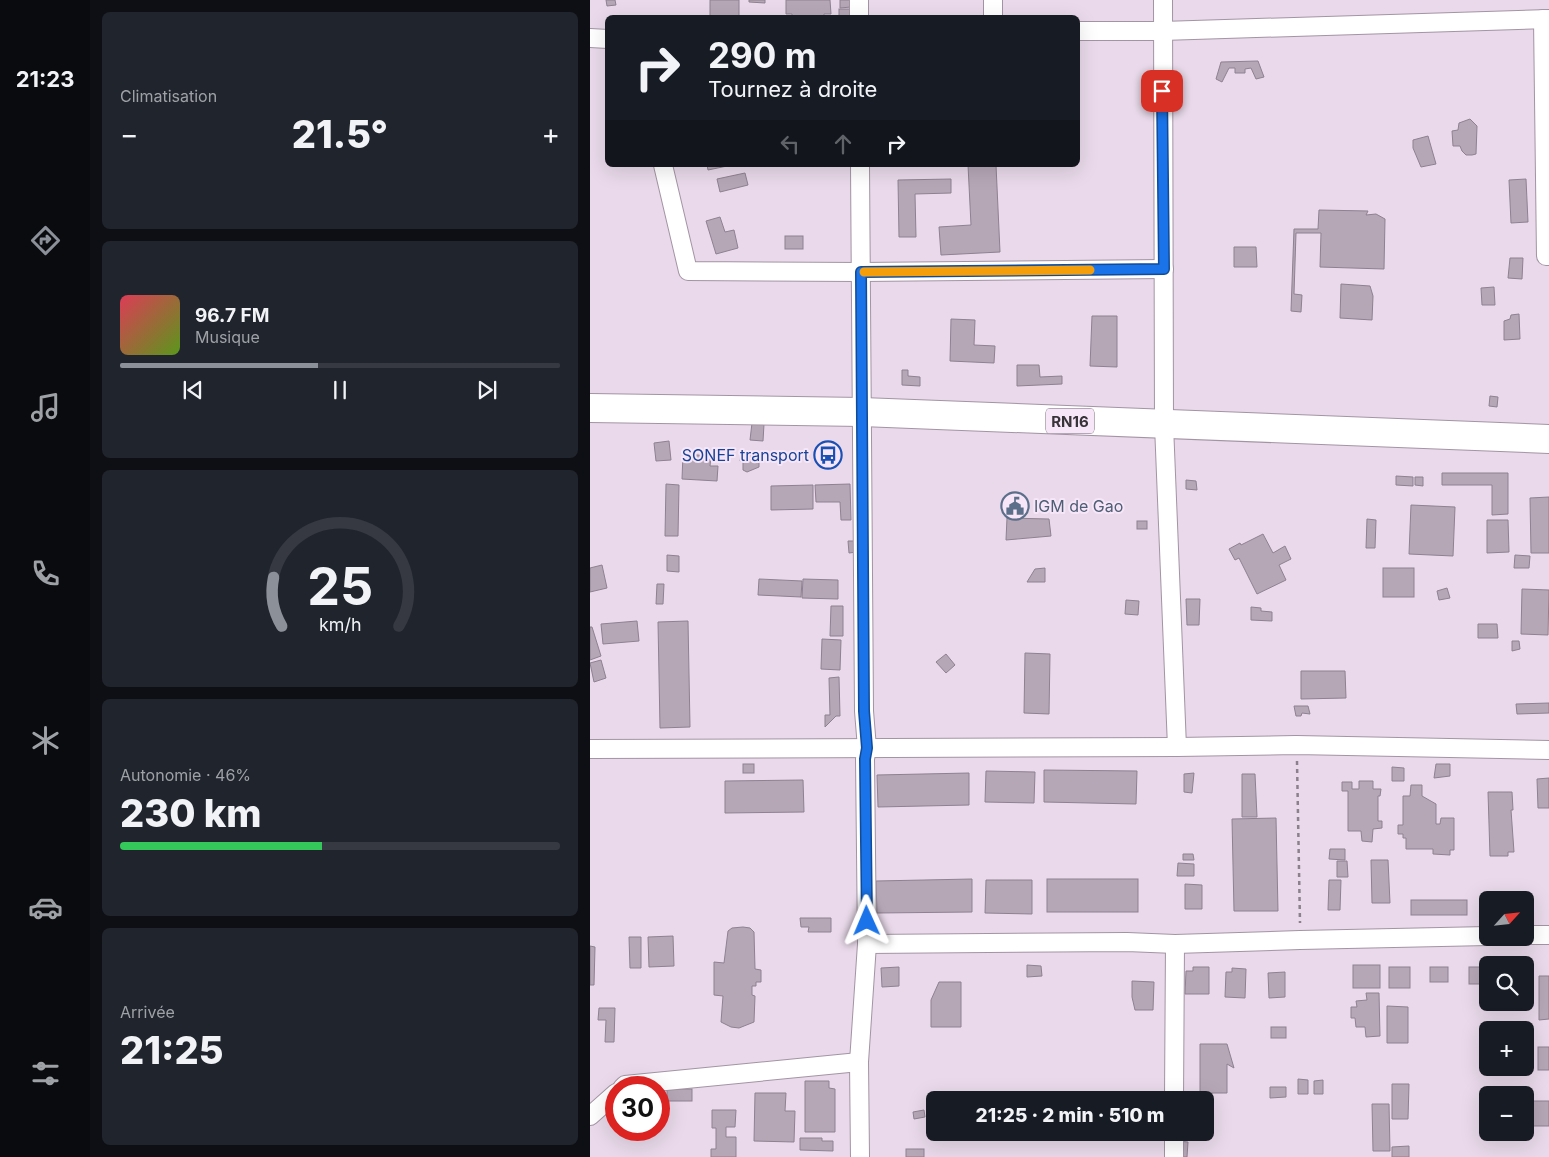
<!DOCTYPE html>
<html lang="fr">
<head>
<meta charset="utf-8">
<style>
  :root { --surface:#171b24; --page:#20242c; --text:#f1f3f6; --muted:#9ea1a6; --line:#363941; --accent:#8c9099 }
  body { margin:0; font-family:Inter,sans-serif; background:var(--page); color:var(--text); height:100vh; display:flex; flex-direction:column; font-size:19px; white-space:nowrap }
  * { box-sizing:border-box; margin:0 }
  p { font-size:16px; color:var(--muted) }
  .icon { flex:none; width:28px; height:28px; fill:none; stroke:currentColor; stroke-width:2; stroke-linecap:round; stroke-linejoin:round }
  .map { position:relative; flex:1; overflow:hidden }
  .sheet { display:flex; flex-direction:column; gap:12px; padding:12px; background:#0d0f14; width:500px }
  .sheet>* { flex:none }
  .banner { position:absolute; left:15px; top:15px; width:475px; height:152px; border-radius:8px; box-shadow:0 5px 20px #0002; background:#171b24; color:var(--text); overflow:hidden }
  .needle { width:32px; rotate:63deg }
  .controls { position:absolute; left:889px; top:891px; display:grid; gap:10px }
  .controls a { display:grid; place-items:center; width:55px; height:55px; border-radius:8px; background:var(--surface); box-shadow:0 5px 20px #0002; font-size:25px }
  .speed { position:absolute; left:15px; top:1076px; display:flex; gap:10px; font-size:25px; font-weight:700; text-align:center }
  .speed>* { display:grid; place-content:center; width:65px; height:65px; border-radius:50%; background:var(--surface); box-shadow:0 5px 20px #0002; line-height:1 }
  .speed .limit { border:8px solid #d22; background:#fff; color:#111 }
  .pin { position:absolute; display:grid; place-items:center; width:42px; height:42px; color:#fff; margin:-21px; border-radius:10px; box-shadow:0 2px 8px #0006 }
  .me { position:absolute; width:55px; margin:-28px; rotate:359deg; stroke-linejoin:round; filter:drop-shadow(0 0 4px #0008) }
  .turn { display:flex; align-items:center; gap:18px; height:105px; padding:0 20px; font-size:22px }
  .turn .icon { width:65px; height:65px; stroke-width:2.5 }
  .turn b { display:block; font-size:35px; line-height:42px }
  .lanes { display:flex; align-items:center; height:48px; padding:0 20px; background:#0003; justify-content:center; gap:25px; direction:ltr }
  .lanes .off { opacity:.35 }
  .big { font-size:38px; font-weight:800; line-height:1.1 }
  .sheet .card { flex:1; display:flex; flex-direction:column; justify-content:center; gap:8px; min-width:0; padding:0 18px; border-radius:8px; background:var(--page) }
  .sheet .dial { align-items:center; gap:0 }
  .dial svg { height:130px; overflow:visible; fill:none; stroke:var(--line); stroke-width:7; stroke-linecap:round; text-anchor:middle }
  .dial text { fill:var(--text); stroke:none }
  .song { display:flex; align-items:center; gap:15px }
  .cover { width:60px; height:60px; border-radius:8px; background:linear-gradient(135deg,hsl(350 70% 55%),hsl(90 70% 35%)) }
  .played { height:5px; border-radius:2px; background:linear-gradient(90deg,var(--accent) 45%,var(--line) 45%) }
  .keys { display:flex; justify-content:space-around; direction:ltr }
  .heat { display:flex; justify-content:space-between; align-items:center; font-size:28px; direction:ltr }
  .charge { height:8px; border-radius:4px; background:linear-gradient(90deg,#34c759 46%,var(--line) 0) }
  .trip { position:absolute; left:336px; top:1091px; width:288px; height:50px; border-radius:8px; background:var(--surface); box-shadow:0 5px 20px #0002; font-weight:800; line-height:50px; text-align:center }
  main { display:flex; flex:1; min-height:0 }
  .dock { display:flex; flex-direction:column; width:90px; justify-content:space-around; align-items:center; background:#090b0e; color:var(--muted) }
  .dock .icon { width:35px; height:35px }
  .dock .selected { color:var(--accent) }
  .dock b { font-size:22px; color:var(--text) }
  .map>svg:first-child { display:block }
  .building { fill:#b6a7b7; stroke:#8f8191 }
  .lines { fill:none; stroke-linecap:round; stroke-linejoin:round }
  .street-casing { stroke:#a394a4; stroke-width:20 }
  .primary-casing { stroke:#a394a4; stroke-width:30 }
  .path { stroke:#8b808c; stroke-width:2.5; stroke-dasharray:4 4; stroke-linecap:butt }
  .street { stroke:#fff; stroke-width:18 }
  .primary { stroke:#fff; stroke-width:28 }
  .route-casing { stroke:#114b97; stroke-width:12 }
  .route { stroke:#1a73e8; stroke-width:9 }
  .slow { stroke:#f59e0b; stroke-width:9 }
  .labels { text-anchor:middle; dominant-baseline:central; stroke-width:4; stroke-linejoin:round; paint-order:stroke }
  .shield { fill:#f6e6f7; stroke:#716872; stroke-width:1 }
  .shield-label { font-size:15px; font-weight:bold; fill:#383239 }
  .transit-label { font-size:16px; fill:#164399; stroke:#f6e6f7; text-anchor:end }
  .service-label { font-size:16px; fill:#4e5e75; stroke:#f6e6f7; text-anchor:start }
</style>
</head>
<body>
<main>
<nav class="dock">
<b>21:23</b>
<svg class="icon selected" aria-label="directions" viewBox="0 0 24 24"><path d="M12 3l9 9-9 9-9-9zM9 14v-3h6M13 9l2 2-2 2"/></svg>
<svg class="icon" aria-label="music" viewBox="0 0 24 24"><path d="M9 18V5l10-2v13"/><circle cx="6" cy="18" r="3"/><circle cx="16" cy="16" r="3"/></svg>
<svg class="icon" aria-label="phone" viewBox="0 0 24 24"><path d="M5 4h4l2 5-3 2q2 4 5 5l2-3 5 2v4C11 20 4 13 5 4z"/></svg>
<svg class="icon" aria-label="climate" viewBox="0 0 24 24"><path d="M12 3v18M4 7l16 10M4 17L20 7"/></svg>
<svg class="icon" aria-label="car" viewBox="0 0 24 24"><path d="M5 17H2v-5l4-1 3-4h7l3 4 3 1v5h-3M9 17h6M6 11h13"/><circle cx="7" cy="17" r="2"/><circle cx="17" cy="17" r="2"/></svg>
<svg class="icon" aria-label="filters" viewBox="0 0 24 24"><path d="M4 7h16M4 17h16"/><circle cx="9" cy="7" r="2"/><circle cx="15" cy="17" r="2"/></svg>
</nav>
<section class="sheet">
<div class="card"><p>Climatisation</p>
<div class="heat"><a>−</a><b class="big">21.5°</b><a>+</a></div>
</div>
<div class="card">
<div class="song"><i class="cover"></i><div><b>96.7 FM</b><p>Musique</p></div></div>
<div class="played"></div>
<div class="keys"><svg class="icon" aria-label="previous" viewBox="0 0 24 24"><path d="M18 5L8 12l10 7zM5 5v14"/></svg><svg class="icon" aria-label="pause" viewBox="0 0 24 24"><path d="M8 5v14M16 5v14"/></svg><svg class="icon" aria-label="next" viewBox="0 0 24 24"><path d="M6 5l10 7-10 7zM19 5v14"/></svg></div>
</div>
<div class="card dial"><svg viewBox="0 0 100 80">
<path d="M14 69A42 42 0 1 1 86 69"/>
<path d="M14 69A42 42 0 0 1 9 39" stroke="#8c9099"/>
<text x="50" y="56" font-size="32" font-weight="700">25</text>
<text x="50" y="72" font-size="11">km/h</text>
</svg></div>
<div class="card"><p>Autonomie · 46%</p><b class="big">230 km</b><div class="charge"></div></div>
<div class="card"><p>Arrivée</p><b class="big">21:25</b></div>
</section>
<div class="map">
<svg width="959" height="1157" viewBox="0 0 959 1157">
  <rect width="100%" height="100%" fill="#e9d9ea"/>
  <g class="building">
    <path d="M16 0H25L26 5 17 6Z"/>
    <rect x="120" y="0" width="29" height="18"/>
    <path d="M159 0H175V3L159 2Z"/>
    <path d="M196 0H240L241 14H234V18H202V14H196Z"/>
    <path d="M250 0H260L261 7 250 8Z"/>
    <rect x="249" y="9" width="11" height="9"/>
    <path d="M668 61 674 77 666 79 661 68 655 69V73H645V68H639L632 82 626 79 631 62Z"/>
    <path d="M880 119 887 126 886 154 882 155H876L872 151 870 146H863L862 131 868 130 869 123Z"/>
    <path d="M838 136 846 164 831 167 823 148V140Z"/>
    <path d="M117 165H142L118 170Z"/>
    <path d="M378 165H406L410 252 351 255 349 227 381 225Z"/>
    <path d="M155 173 158 185 130 192 127 179Z"/>
    <path d="M361 179V193L325 194 326 237H309L308 180Z"/>
    <path d="M936 179 938 222 921 223 919 180Z"/>
    <path d="M729 210 778 211 776 215 786 214 795 219 794 269 730 267 731 233H706L704 294 712 295 711 312 701 311 704 229H728Z"/>
    <path d="M130 217 135 232 144 230 148 248 126 254 116 221Z"/>
    <rect x="195" y="236" width="18" height="13"/>
    <path d="M644 247H666L667 267H644Z"/>
    <path d="M920 258H933L932 279 918 278Z"/>
    <path d="M751 284 780 286 783 296 782 320 750 318Z"/>
    <path d="M904 287 905 305H892L891 288Z"/>
    <path d="M929 314 930 339 914 340V321L920 319 921 315Z"/>
    <path d="M502 316H527V367L500 366Z"/>
    <path d="M361 319 385 320 384 345 405 346 404 363 360 361Z"/>
    <path d="M427 365H449L450 377 472 376V384L427 386Z"/>
    <path d="M312 370H318V376L330 377V386L312 385Z"/>
    <path d="M900 396 908 397 907 407 899 406Z"/>
    <path d="M162 423 174 424 173 441 160 440Z"/>
    <path d="M79 441 81 460 66 461 64 443Z"/>
    <path d="M151 450 167 452 166 459 169 460V467L157 472 153 470V462L150 461Z"/>
    <path d="M93 454 121 456 120 466H128L127 481 92 479Z"/>
    <path d="M852 473H918V514L902 515V485H852Z"/>
    <path d="M806 476 823 477V486L806 485Z"/>
    <path d="M825 477H833V486L825 485Z"/>
    <path d="M596 480 606 481 607 490 596 489Z"/>
    <path d="M76 484 89 485 88 536H75Z"/>
    <path d="M260 484 261 520H251L250 502H226L225 485Z"/>
    <path d="M223 485V509L181 510V486Z"/>
    <path d="M959 497V553H941L940 498Z"/>
    <path d="M821 505 865 507 863 556 819 554Z"/>
    <path d="M417 518 459 519 461 536 416 540Z"/>
    <path d="M777 519 786 520 785 548H776Z"/>
    <path d="M897 520H918L919 552 897 553Z"/>
    <rect x="547" y="521" width="10" height="8"/>
    <path d="M673 534 683 553 695 546 701 559 689 565 696 580 667 594 649 558 645 560 639 549 650 543 651 545Z"/>
    <path d="M258 541H267V552L259 553Z"/>
    <path d="M77 555 89 556V572L77 571Z"/>
    <path d="M925 555 940 556 939 568H924Z"/>
    <path d="M12 565 17 588 0 592V568Z"/>
    <path d="M455 568V582H437L445 569Z"/>
    <rect x="793" y="568" width="31" height="29"/>
    <path d="M169 579 212 581 211 597 168 595Z"/>
    <path d="M213 579 248 580V599L212 598Z"/>
    <path d="M67 584H74L73 604H66Z"/>
    <path d="M857 588 860 598 849 600 847 591Z"/>
    <path d="M932 589 959 590 958 635 931 634Z"/>
    <path d="M596 599H610L609 625H597Z"/>
    <path d="M536 600 549 601 548 615 535 614Z"/>
    <path d="M241 606H253V636H240Z"/>
    <path d="M661 607 671 608V611L682 612V621L661 620Z"/>
    <path d="M47 621 49 641 13 644 11 624Z"/>
    <path d="M98 621 100 727 70 728 68 622Z"/>
    <path d="M888 624H907L908 638H888Z"/>
    <path d="M0 627H2L11 656 0 660Z"/>
    <path d="M232 639 251 640 250 670 231 669Z"/>
    <path d="M922 641H929L930 649 922 651Z"/>
    <path d="M435 653 460 654 459 714 434 713Z"/>
    <path d="M356 654 365 665 356 673 346 662Z"/>
    <path d="M11 660 16 678 4 682 0 663Z"/>
    <path d="M711 671H755L756 698 711 699Z"/>
    <path d="M249 677 250 716H246L235 727V715H240L239 678Z"/>
    <path d="M959 703V713L927 714 926 704Z"/>
    <path d="M704 706H718L720 714 712 713 711 716H706Z"/>
    <rect x="153" y="764" width="11" height="9"/>
    <path d="M846 764H860V776L844 778Z"/>
    <path d="M802 767 814 768V781H802Z"/>
    <path d="M454 770 547 771 546 804 454 802Z"/>
    <path d="M396 771 445 772 444 803 395 802Z"/>
    <path d="M379 773V805L288 807 287 775Z"/>
    <path d="M604 773 602 793 594 792V774Z"/>
    <path d="M652 774H665L667 817H652Z"/>
    <path d="M959 778V808H948L947 779Z"/>
    <path d="M213 780 214 812 135 813V781Z"/>
    <path d="M769 781H783V789H791L790 796H788V821H792V828L783 829 782 842 772 841 771 831H758V791H752V782H762V789H769Z"/>
    <path d="M821 785H832V796L846 804V824H850L851 818H864V850H860V855L843 854V849H816V838H813V834H808V825H813V796H820Z"/>
    <path d="M898 792H922L923 810H921L924 852H918V856H900Z"/>
    <path d="M686 818 688 911H644L642 819Z"/>
    <path d="M740 849H755V860L739 859Z"/>
    <path d="M593 854H603L604 860H593Z"/>
    <path d="M781 860H798L800 903H782Z"/>
    <path d="M747 861H757L758 877H747Z"/>
    <path d="M588 863 604 864V876H587Z"/>
    <path d="M382 879V912L287 913 286 881Z"/>
    <rect x="457" y="879" width="91" height="33"/>
    <path d="M396 880H442V914L395 913Z"/>
    <path d="M739 880H751L750 910H738Z"/>
    <path d="M595 884 612 885V909H595Z"/>
    <rect x="821" y="900" width="56" height="15"/>
    <path d="M210 918H241V932H218L219 927H211Z"/>
    <path d="M153 927 160 928 164 932 165 969 171 970V982H166V986H162V995L165 996 164 1022 149 1028 141 1027 131 1022 133 996 124 995V962L134 963 138 931 142 928Z"/>
    <path d="M83 936 84 966 59 967 58 937Z"/>
    <path d="M39 937H51V968H40Z"/>
    <path d="M0 946 5 947 4 985H0Z"/>
    <path d="M437 965 451 966 452 976 437 977Z"/>
    <rect x="763" y="965" width="27" height="23"/>
    <path d="M309 967V986L292 987 291 968Z"/>
    <path d="M603 967H619V994H595L596 971H603Z"/>
    <rect x="799" y="967" width="21" height="21"/>
    <rect x="840" y="967" width="18" height="15"/>
    <rect x="879" y="967" width="19" height="17"/>
    <path d="M642 968 656 969 655 998 635 997 636 972H642Z"/>
    <path d="M695 972V997L679 998 678 973Z"/>
    <path d="M949 976H959V1019L949 1020Z"/>
    <path d="M542 981 564 982 563 1010H545L542 997Z"/>
    <path d="M349 982H371V1027H341V1000Z"/>
    <path d="M776 993H789L790 1036 776 1037 775 1027H766L765 1018H761V1007H767L766 1001 777 1000Z"/>
    <path d="M797 1006 818 1007V1043H797Z"/>
    <path d="M9 1008H25L24 1042H15L16 1020H8Z"/>
    <rect x="681" y="1027" width="15" height="11"/>
    <path d="M610 1044H637L644 1068 637 1064V1093H610Z"/>
    <rect x="948" y="1047" width="11" height="23"/>
    <path d="M708 1079 718 1080V1094H708Z"/>
    <path d="M733 1080V1094H724V1081Z"/>
    <path d="M215 1081H239V1088L245 1089V1132H215Z"/>
    <path d="M802 1084H819L818 1119H802Z"/>
    <path d="M680 1087H696V1097L680 1098Z"/>
    <rect x="77" y="1089" width="25" height="12"/>
    <path d="M165 1093H196L195 1111H205L204 1142 164 1141Z"/>
    <rect x="935" y="1101" width="24" height="25"/>
    <path d="M782 1104H799L800 1151H783Z"/>
    <path d="M122 1110H146L145 1127H136V1137H146V1157H121V1149H126V1128H122Z"/>
    <path d="M334 1110 335 1117 324 1119 323 1112Z"/>
    <path d="M210 1138H232V1141H243V1151L210 1150Z"/>
    <path d="M588 1141 598 1142 597 1157H588Z"/>
    <path d="M819 1146V1157H802V1147Z"/>
    <rect x="316" y="1149" width="18" height="8"/>
  </g>
  <g class="lines">
    <g class="street-casing">
      <g id="street">
        <path d="M269 0V18"/>
        <path d="M573 0 574 425 587 747"/>
        <path d="M403 18V0"/>
        <path d="M953 19 956 256H959"/>
        <path d="M488 31H572L959 19"/>
        <path d="M0 38 18 39"/>
        <path d="M73 165 98 271 271 272 574 269"/>
        <path d="M0 749 587 747 706 745 959 750"/>
        <path d="M935 935H959"/>
        <path d="M277 944 537 942 585 944 710 940 898 936"/>
        <path d="M32 1088 35 1085 269 1062"/>
        <path d="M584 1100 585 944"/>
        <path d="M0 1116 26 1093"/>
        <path d="M270 1157 269 1062 277 944 275 759 277 748 274 711 270 165"/>
        <path d="M584 1157V1132"/>
      </g>
    </g>
    <g class="primary-casing">
      <path id="primary" d="M0 408 272 412 959 439"/>
    </g>
    <path class="path" d="M707 761 710 923"/>
    <use href="#street" class="street"/>
    <use href="#primary" class="primary"/>
  </g>
  <g class="lines">
    <g class="route-casing">
      <path id="route" d="M277 921 275 759 277 748 274 711 271 272 574 269 572 91"/>
    </g>
    <use href="#route" class="route"/>
    <path class="slow" d="M274 272 500 270"/>
  </g>
  <defs>
    <g id="bus-ring" transform="scale(1.4375)"><circle r="9.5" fill="#f6e6f7" stroke="#1a4fb4" stroke-width="1.5"/><path d="M-5-6H5V4H4V6H2V4H-2V6H-4V4H-5ZM-3.5-4V0h7V-4ZM-3.5 1.2v1.5H-2V1.2ZM2 1.2v1.5H3.5V1.2Z" fill="#1a4fb4"/></g>
    <g id="civic-ring" transform="scale(1.4375)"><circle r="9.5" fill="#f6e6f7" stroke="#5c6f8a" stroke-width="1.5"/><path d="M-.6-6.5H3V-4.5H.6V-3L4-1V1h2V6H-6V1h2V-1L-.6-3ZM-1.2 2.5V6h2.4V2.5Z" fill="#5c6f8a"/></g>
  </defs>
  <g fill-rule="evenodd">
    <use href="#bus-ring" x="238" y="455"/>
    <use href="#civic-ring" x="425" y="506"/>
  </g>
  <g class="labels">
    <rect class="shield" x="456" y="408.5" width="48" height="25" rx="4"/>
    <g class="shield-label">
      <text x="480" y="421">RN16</text>
    </g>
    <g class="transit-label">
      <text x="219" y="455">SONEF transport</text>
    </g>
    <g class="service-label">
      <text x="444" y="506">IGM de Gao</text>
    </g>
  </g>
</svg>
<div class="controls">
<a><svg class="needle" viewBox="-14 -14 28 28"><path d="M0-13l5 13h-10z" fill="#e53935"/><path d="M0 13l5-13h-10z" fill="#9ea1a6"/></svg></a>
<a><svg class="icon" aria-label="search" viewBox="0 0 24 24"><circle cx="10" cy="10" r="6"/><path d="M15 15l6 6"/></svg></a>
<a>+</a>
<a>−</a>
</div>
<div class="speed"><div class="limit">30</div></div>
<div class="pin" style="left:572px;top:91px;background:#d93025"><svg class="icon" aria-label="arrive" viewBox="0 0 24 24"><path d="M6 21V4h12l-3 4 3 4H6"/></svg></div>
<svg class="me" style="left:277px;top:921px" viewBox="-20 -20 40 40"><path d="M0-17L14 15 0 8-14 15z" fill="#1a73e8" stroke="#fff" stroke-width="4"/></svg>
<div class="trip">21:25 · 2 min · 510 m</div>
<div class="banner">
<div class="turn"><svg class="icon" aria-label="right" viewBox="0 0 24 24"><path d="M7 20v-9h11M14 6l5 5-5 5"/></svg><div><b>290 m</b>Tournez à droite</div></div>
<div class="lanes"><svg class="icon off" aria-label="left" viewBox="0 0 24 24"><path d="M17 20v-9H6M10 6l-5 5 5 5"/></svg><svg class="icon off" aria-label="ahead" viewBox="0 0 24 24"><path d="M12 20V5M6 11l6-6 6 6"/></svg><svg class="icon" aria-label="right" viewBox="0 0 24 24"><path d="M7 20v-9h11M14 6l5 5-5 5"/></svg></div>
</div>
</div>
</main>
</body>
</html>
